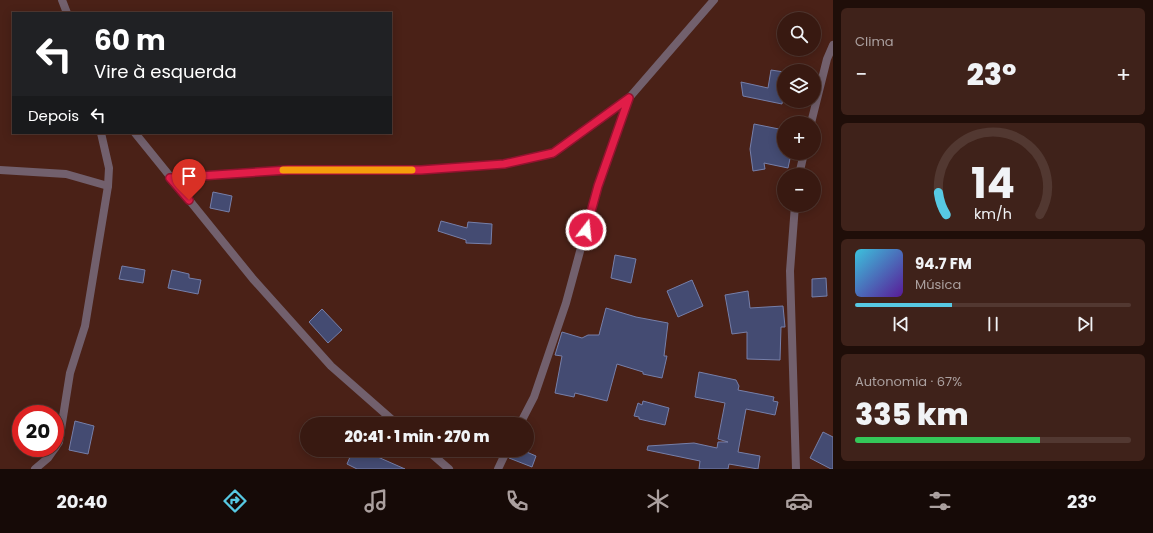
<!DOCTYPE html>
<html lang="pt">
<head>
<meta charset="utf-8">
<style>
  :root { --surface:#381911; --page:#3f221a; --text:#f1f3f6; --muted:#aba09f; --line:#523831; --accent:#57c9e3 }
  body { margin:0; font-family:Poppins,sans-serif; background:var(--page); color:var(--text); height:100vh; display:flex; flex-direction:column; font-size:15px; white-space:nowrap }
  * { box-sizing:border-box; margin:0 }
  p { font-size:13px; color:var(--muted) }
  .icon { flex:none; width:22px; height:22px; fill:none; stroke:currentColor; stroke-width:2; stroke-linecap:round; stroke-linejoin:round }
  .map { position:relative; flex:1; overflow:hidden }
  .panel { display:flex; flex-direction:column; gap:8px; padding:8px; background:#1f0e09; width:320px }
  .panel>* { flex:none }
  .banner { position:absolute; left:12px; top:12px; width:380px; height:122px; border-radius:0px; box-shadow:0 2px 10px #0003,0 0 0 1px var(--line); background:#202124; color:#fff; overflow:hidden }
  .tools { position:absolute; left:777px; top:12px; display:grid; gap:8px }
  .tools a { display:grid; place-items:center; width:44px; height:44px; border-radius:50%; background:var(--surface); box-shadow:0 2px 10px #0003,0 0 0 1px var(--line); font-size:20px }
  .speed { position:absolute; left:12px; top:405px; display:flex; gap:8px; font-size:20px; font-weight:700; text-align:center }
  .speed>* { display:grid; place-content:center; width:52px; height:52px; border-radius:50%; background:var(--surface); box-shadow:0 2px 10px #0003,0 0 0 1px var(--line); line-height:1 }
  .speed .limit { border:6px solid #d22; background:#fff; color:#111 }
  .pin { position:absolute; display:grid; place-items:center; width:34px; height:34px; color:#fff; margin:-41px -17px; border-radius:50% 50% 50% 0; rotate:-45deg; box-shadow:0 0 4px #0007 }
  .pin .icon { rotate:45deg }
  .me { position:absolute; width:44px; margin:-22px; rotate:16deg; stroke-linejoin:round; filter:drop-shadow(0 0 3px #0008) }
  .turn { display:flex; align-items:center; gap:14px; height:84px; padding:0 16px; font-size:18px }
  .turn .icon { width:52px; height:52px; stroke-width:2.5 }
  .turn b { display:block; font-size:28px; line-height:34px }
  .then { display:flex; align-items:center; height:38px; padding:0 16px; background:#0003; gap:8px; font-size:15px }
  .big { font-size:30px; font-weight:800; line-height:1.1 }
  .panel .tile { flex:1; display:flex; flex-direction:column; justify-content:center; gap:6px; min-width:0; padding:0 14px; border-radius:6px; background:var(--page) }
  .panel .dial { align-items:center; gap:0 }
  .dial svg { height:104px; overflow:visible; fill:none; stroke:var(--line); stroke-width:7; stroke-linecap:round; text-anchor:middle }
  .dial text { fill:var(--text); stroke:none }
  .song { display:flex; align-items:center; gap:12px }
  .cover { width:48px; height:48px; border-radius:6px; background:linear-gradient(135deg,hsl(190 70% 55%),hsl(270 70% 35%)) }
  .played { height:4px; border-radius:2px; background:linear-gradient(90deg,var(--accent) 35%,var(--line) 35%) }
  .keys { display:flex; justify-content:space-around; direction:ltr }
  .heat { display:flex; justify-content:space-between; align-items:center; font-size:22px; direction:ltr }
  .charge { height:6px; border-radius:3px; background:linear-gradient(90deg,#34c759 67%,var(--line) 0) }
  .trip { position:absolute; left:300px; top:417px; width:234px; height:40px; border-radius:20px; background:var(--surface); box-shadow:0 2px 10px #0003,0 0 0 1px var(--line); font-weight:800; line-height:40px; text-align:center }
  .tab-bar { display:flex; height:64px; justify-content:space-around; align-items:center; background:#160a07; color:var(--muted) }
  .tab-bar .icon { width:28px; height:28px }
  .tab-bar .active { color:var(--accent) }
  .tab-bar b { font-size:18px; color:var(--text) }
  main { display:flex; flex:1; min-height:0 }
  .map>svg:first-child { display:block }
  .building { fill:#444b72; stroke:#767fa9 }
  .lines { fill:none; stroke-linecap:round; stroke-linejoin:round }
  .lane { stroke:#72606d; stroke-width:8 }
  .route-casing { stroke:#92132f; stroke-width:10 }
  .route { stroke:#e11d48; stroke-width:7 }
  .slow { stroke:#f59e0b; stroke-width:7 }
</style>
</head>
<body>
<main>
<div class="map">
<svg width="833" height="469" viewBox="0 0 833 469">
  <rect width="100%" height="100%" fill="#4a2117"/>
  <g class="building">
    <path d="M771 70 784 72V91L782 104 743 96 741 82 768 88Z"/>
    <path d="M754 124 784 130V153L791 154 788 168 764 163 765 169 753 171 750 149Z"/>
    <path d="M213 192 232 196 229 212 210 208Z"/>
    <path d="M441 221 467 228 468 222 492 224 491 244 466 243V240L438 231Z"/>
    <path d="M615 255 636 259 631 283 611 278Z"/>
    <path d="M122 266 145 270 143 283 119 279Z"/>
    <path d="M172 270 189 274V278L201 280 198 294 168 288Z"/>
    <path d="M826 278 827 296 812 297V279Z"/>
    <path d="M692 280 703 306 678 317 667 291Z"/>
    <path d="M748 291 750 308 783 306 785 327H781L780 360 747 359V332L732 334 725 295Z"/>
    <path d="M606 308 636 317 668 323 664 356H667L662 378 643 374V372L617 364 607 401 575 393 574 397 555 393 562 356 555 355 562 332 582 338 588 335H599Z"/>
    <path d="M322 309 342 330 328 343 309 322Z"/>
    <path d="M699 372 736 380 739 386 738 390 774 397 773 401 778 402 775 415 746 409 738 452 760 456 758 469 729 464 728 469H699L700 461 647 450 648 446 694 443 717 448 718 442H728L718 439 725 403 695 397Z"/>
    <path d="M643 401 669 408 665 425 639 419V417L634 416 638 403 642 405Z"/>
    <path d="M75 421 94 426 88 454 69 450Z"/>
    <path d="M823 432 833 437V469H831L810 458Z"/>
    <path d="M353 450H362L405 469H357L347 464Z"/>
    <path d="M512 450H522L536 456 532 467 509 458Z"/>
  </g>
  <g class="lines">
    <g class="lane">
      <path d="M62 0 67 13"/>
      <path d="M811 123 827 59 833 45"/>
      <path d="M135 133 253 279 331 366 397 424"/>
      <path d="M0 170 66 174 108 186"/>
      <path d="M799 175 804 153"/>
      <path d="M170 178 288 170H421L504 164 553 153 629 98 714 0"/>
      <path d="M795 205 790 271 796 469"/>
      <path d="M520 424 534 397 566 303 598 185 629 98"/>
      <path d="M55 448 59 442 70 373 85 326 108 186 109 168 101 133"/>
      <path d="M427 450 449 469"/>
      <path d="M35 469 48 458 55 448"/>
      <path d="M498 469 507 450"/>
    </g>
  </g>
  <g class="lines">
    <g class="route-casing">
      <path id="route" d="M189 200 170 178 288 170H421L504 164 553 153 629 98 598 186 586 230"/>
    </g>
    <use href="#route" class="route"/>
    <path class="slow" d="M283 170H412"/>
  </g>
</svg>
<div class="tools">
<a><svg class="icon" aria-label="search" viewBox="0 0 24 24"><circle cx="10" cy="10" r="6"/><path d="M15 15l6 6"/></svg></a>
<a><svg class="icon" aria-label="layers" viewBox="0 0 24 24"><path d="M12 4l9 5-9 5-9-5zM3 14l9 5 9-5"/></svg></a>
<a>+</a>
<a>−</a>
</div>
<div class="speed"><div class="limit">20</div></div>
<div class="pin" style="left:189px;top:200px;background:#d93025"><svg class="icon" aria-label="arrive" viewBox="0 0 24 24"><path d="M6 21V4h12l-3 4 3 4H6"/></svg></div>
<svg class="me" style="left:586px;top:230px" viewBox="-20 -20 40 40"><circle r="17" fill="#e11d48" stroke="#fff" stroke-width="3"/><path d="M0-11L8 9 0 5-8 9z" fill="#fff"/></svg>
<div class="trip">20:41 · 1 min · 270 m</div>
<div class="banner">
<div class="turn"><svg class="icon" aria-label="left" viewBox="0 0 24 24"><path d="M17 20v-9H6M10 6l-5 5 5 5"/></svg><div><b>60 m</b>Vire à esquerda</div></div>
<div class="then">Depois<svg class="icon" aria-label="left" viewBox="0 0 24 24"><path d="M17 20v-9H6M10 6l-5 5 5 5"/></svg></div>
</div>
</div>
<section class="panel">
<div class="tile"><p>Clima</p>
<div class="heat"><a>−</a><b class="big">23°</b><a>+</a></div>
</div>
<div class="tile dial"><svg viewBox="0 0 100 80">
<path d="M14 69A42 42 0 1 1 86 69"/>
<path d="M14 69A42 42 0 0 1 8 52" stroke="#57c9e3"/>
<text x="50" y="56" font-size="32" font-weight="700">14</text>
<text x="50" y="72" font-size="11">km/h</text>
</svg></div>
<div class="tile">
<div class="song"><i class="cover"></i><div><b>94.7 FM</b><p>Música</p></div></div>
<div class="played"></div>
<div class="keys"><svg class="icon" aria-label="previous" viewBox="0 0 24 24"><path d="M18 5L8 12l10 7zM5 5v14"/></svg><svg class="icon" aria-label="pause" viewBox="0 0 24 24"><path d="M8 5v14M16 5v14"/></svg><svg class="icon" aria-label="next" viewBox="0 0 24 24"><path d="M6 5l10 7-10 7zM19 5v14"/></svg></div>
</div>
<div class="tile"><p>Autonomia · 67%</p><b class="big">335 km</b><div class="charge"></div></div>
</section>
</main>
<nav class="tab-bar">
<b>20:40</b>
<svg class="icon active" aria-label="directions" viewBox="0 0 24 24"><path d="M12 3l9 9-9 9-9-9zM9 14v-3h6M13 9l2 2-2 2"/></svg>
<svg class="icon" aria-label="music" viewBox="0 0 24 24"><path d="M9 18V5l10-2v13"/><circle cx="6" cy="18" r="3"/><circle cx="16" cy="16" r="3"/></svg>
<svg class="icon" aria-label="phone" viewBox="0 0 24 24"><path d="M5 4h4l2 5-3 2q2 4 5 5l2-3 5 2v4C11 20 4 13 5 4z"/></svg>
<svg class="icon" aria-label="climate" viewBox="0 0 24 24"><path d="M12 3v18M4 7l16 10M4 17L20 7"/></svg>
<svg class="icon" aria-label="car" viewBox="0 0 24 24"><path d="M5 17H2v-5l4-1 3-4h7l3 4 3 1v5h-3M9 17h6M6 11h13"/><circle cx="7" cy="17" r="2"/><circle cx="17" cy="17" r="2"/></svg>
<svg class="icon" aria-label="filters" viewBox="0 0 24 24"><path d="M4 7h16M4 17h16"/><circle cx="9" cy="7" r="2"/><circle cx="15" cy="17" r="2"/></svg>
<b>23°</b>
</nav>
</body>
</html>
